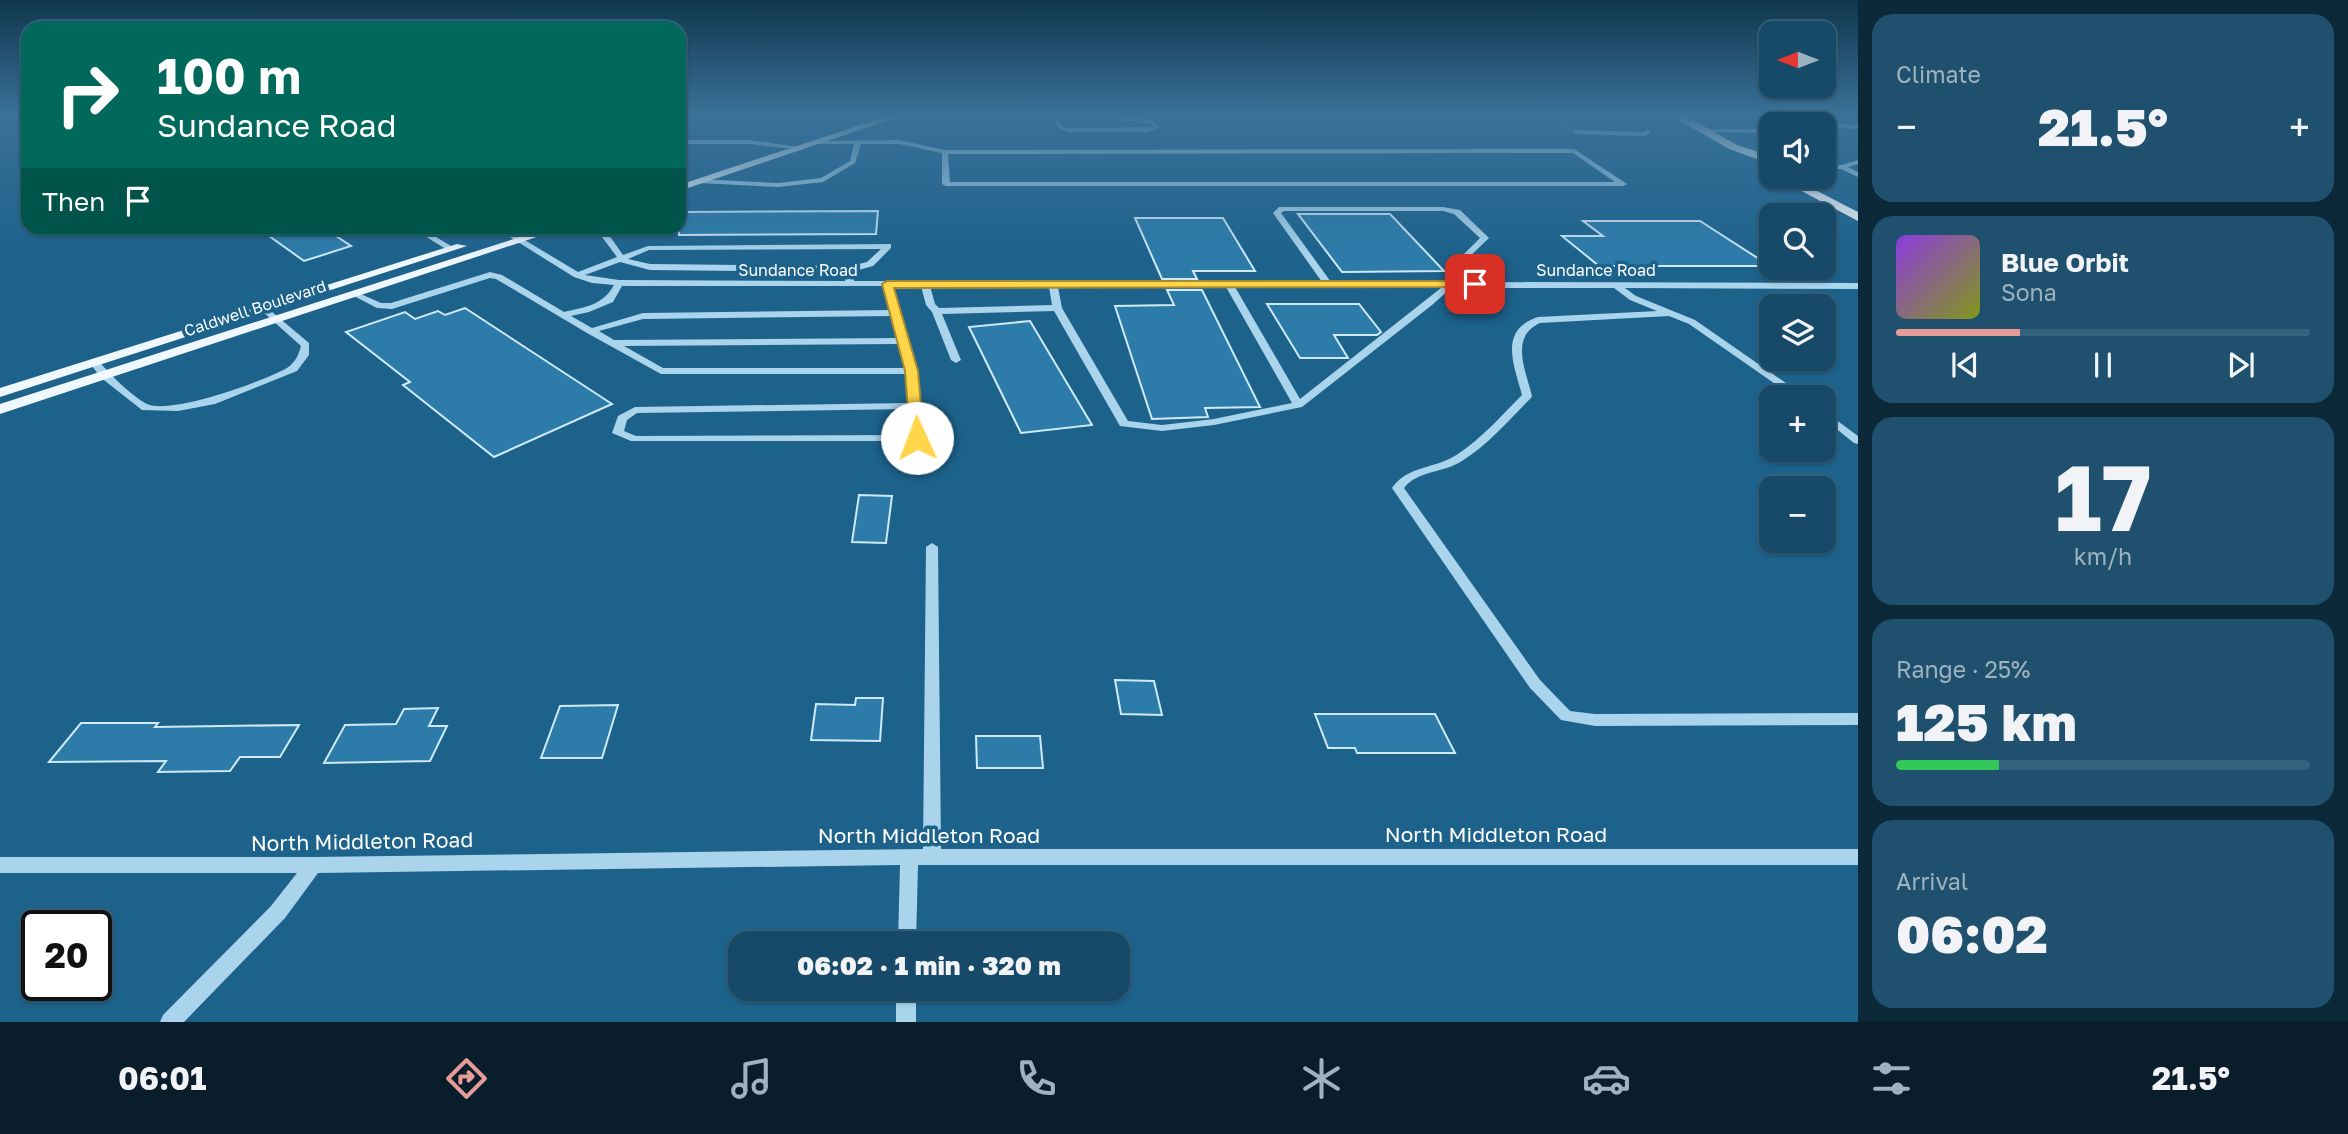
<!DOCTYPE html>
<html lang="en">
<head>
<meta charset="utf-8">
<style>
  :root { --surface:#164a68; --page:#1f516e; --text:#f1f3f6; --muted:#9eb3c0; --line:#35627c; --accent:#e69b98 }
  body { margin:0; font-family:"Golos Text",sans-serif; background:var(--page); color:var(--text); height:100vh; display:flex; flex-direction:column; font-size:26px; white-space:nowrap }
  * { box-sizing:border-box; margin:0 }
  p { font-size:23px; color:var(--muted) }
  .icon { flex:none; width:38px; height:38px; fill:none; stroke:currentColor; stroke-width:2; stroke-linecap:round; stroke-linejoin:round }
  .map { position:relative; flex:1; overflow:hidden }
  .drawer { display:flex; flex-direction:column; gap:14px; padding:14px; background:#0c2939; width:490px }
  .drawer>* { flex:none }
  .hud { position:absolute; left:21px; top:21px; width:665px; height:214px; border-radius:21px; box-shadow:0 2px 5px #0004,0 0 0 2px var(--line); background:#00695c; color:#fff; overflow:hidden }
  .needle { width:46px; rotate:270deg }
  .tools { position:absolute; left:1759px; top:21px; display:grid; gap:14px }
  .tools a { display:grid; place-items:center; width:77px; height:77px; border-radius:14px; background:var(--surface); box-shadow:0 2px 5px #0004,0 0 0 2px var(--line); font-size:35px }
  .speed { position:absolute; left:21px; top:910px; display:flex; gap:14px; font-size:35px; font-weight:700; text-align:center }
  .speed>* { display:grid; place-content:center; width:91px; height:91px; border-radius:50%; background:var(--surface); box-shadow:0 2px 5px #0004,0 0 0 2px var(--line); line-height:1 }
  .speed .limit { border:4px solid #111; border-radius:10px; background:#fff; color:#111 }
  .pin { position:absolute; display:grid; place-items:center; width:60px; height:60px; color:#fff; margin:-30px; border-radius:14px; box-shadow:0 4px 10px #0006 }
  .me { position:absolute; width:77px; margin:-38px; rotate:358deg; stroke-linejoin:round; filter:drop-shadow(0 0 5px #0008) }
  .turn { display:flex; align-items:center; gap:24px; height:147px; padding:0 21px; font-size:32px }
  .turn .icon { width:91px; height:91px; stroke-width:2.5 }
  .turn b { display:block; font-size:49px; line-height:60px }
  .then { display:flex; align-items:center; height:66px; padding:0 21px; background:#0003; gap:14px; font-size:26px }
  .big { font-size:52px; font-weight:800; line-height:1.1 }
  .drawer .widget { flex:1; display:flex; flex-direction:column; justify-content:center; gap:10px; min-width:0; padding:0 24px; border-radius:21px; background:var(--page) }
  .drawer .dial { align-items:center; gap:0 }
  .dial b { font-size:91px; line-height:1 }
  .song { display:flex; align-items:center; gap:21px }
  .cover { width:84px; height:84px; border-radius:10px; background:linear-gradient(135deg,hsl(270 70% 55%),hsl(70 70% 35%)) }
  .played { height:7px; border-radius:4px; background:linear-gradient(90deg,var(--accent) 30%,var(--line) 30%) }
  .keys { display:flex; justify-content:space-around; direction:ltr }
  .heat { display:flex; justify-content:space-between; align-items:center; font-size:38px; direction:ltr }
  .charge { height:10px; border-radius:5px; background:linear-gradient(90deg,#34c759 25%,var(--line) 0) }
  .trip { position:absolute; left:728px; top:931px; width:402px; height:70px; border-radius:21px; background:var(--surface); box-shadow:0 2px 5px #0004,0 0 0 2px var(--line); font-weight:800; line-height:70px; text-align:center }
  .dock { display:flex; height:112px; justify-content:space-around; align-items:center; background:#091e2a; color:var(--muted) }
  .dock .icon { width:49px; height:49px }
  .dock .current { color:var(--accent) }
  .dock b { font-size:32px; color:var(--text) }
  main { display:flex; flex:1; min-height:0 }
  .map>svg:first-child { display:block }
  .building { fill:#2c7ba9; stroke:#ceeaf9; stroke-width:2 }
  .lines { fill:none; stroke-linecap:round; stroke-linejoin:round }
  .minor-tunnel { stroke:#3f7a9c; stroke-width:7; stroke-dasharray:7 3.5; stroke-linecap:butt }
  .minor { fill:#a9d4ec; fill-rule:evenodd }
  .major { fill:#eff8ff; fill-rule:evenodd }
  .highway { fill:#fff; fill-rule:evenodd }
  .route { fill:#ffd54a; stroke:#a68a30; stroke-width:2 }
  .labels { text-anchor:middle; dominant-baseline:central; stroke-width:7; stroke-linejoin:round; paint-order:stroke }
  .far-street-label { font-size:16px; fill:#fff; stroke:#1d628b }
  .near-street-label { font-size:21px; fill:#fff; stroke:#1d628b }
</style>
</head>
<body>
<main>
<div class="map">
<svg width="1858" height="1022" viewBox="0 0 1858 1022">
  <rect width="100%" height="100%" fill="#1d628b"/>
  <g class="building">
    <path d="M878 211 876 234 679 235V212Z"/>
    <path d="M1298 214H1390L1444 271 1342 272Z"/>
    <path d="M1135 218H1223L1255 271H1193L1197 279H1162Z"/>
    <path d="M1583 221H1700L1770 266H1599L1562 236H1603Z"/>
    <path d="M258 228H324L351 246 304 261Z"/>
    <path d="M1167 290H1202L1260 407 1205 408 1208 417 1152 419 1115 306 1174 305Z"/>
    <path d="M1267 304H1359L1381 332 1377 335H1334L1348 358H1300Z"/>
    <path d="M465 308 612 404 494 457 403 385 410 382 346 332 405 312 415 319 438 311 445 315Z"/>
    <path d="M1030 321 1092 425 1021 433 969 327Z"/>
    <path d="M859 495 892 496 886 543 852 542Z"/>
    <path d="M1115 680 1154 681 1162 715 1121 714Z"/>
    <path d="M856 698H883L880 741 811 740 816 704 855 705Z"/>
    <path d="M618 705 602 758H541L560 706Z"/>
    <path d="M438 708 429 726H447L430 761 324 763 345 725 396 724 404 709Z"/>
    <path d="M1315 714H1435L1455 753H1357L1355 748H1328Z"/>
    <path d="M81 723H158L155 727 299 725 280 757H240L230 771 158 772 166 761 49 762Z"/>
    <path d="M976 736H1040L1043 768H977Z"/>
  </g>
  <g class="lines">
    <path class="minor-tunnel" d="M1549 115 1575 132"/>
    <g class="minor">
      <path d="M1051 115H1057L1063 127 1071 128 1153 127 1151 124 1086 115H1110L1153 120 1160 128 1147 132H1071L1059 129Z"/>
      <path d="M1800 115H1809L1826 123 1858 125V129L1824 127V124H1818Z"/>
      <path d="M1648 129 1651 131 1646 136 1575 134 1572 132 1575 130 1644 132Z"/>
      <path d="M1704 129H1771V133L1702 132 1701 131Z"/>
      <path d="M679 140H749L805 148 802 150 749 144H679Z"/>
      <path d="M899 140 945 150 1574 149 1627 184 1623 186H946L942 184V153L899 144H861L855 163 823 182 778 187 699 183 695 181 699 179 778 183 821 178 850 161 854 144H819L816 142 817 141ZM1573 153 1615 182H950L948 154Z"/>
      <path d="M1858 160V164L1848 167 1858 172V177L1841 169H1824V165H1842Z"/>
      <path d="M1279 207H1443L1460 210 1489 238 1464 262 1478 282 1858 283V289L1625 288 1636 296 1695 320 1806 397H1794L1689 324 1669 316 1540 323C1509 337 1526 371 1532 396L1531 398C1509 420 1489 444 1462 461 1444 473 1418 470 1404 488L1540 680 1570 711 1595 714 1858 713V725L1595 726 1561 720 1530 688 1392 488C1408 465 1436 469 1458 454 1482 438 1501 416 1522 395 1514 365 1498 330 1538 317L1657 311 1630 300 1614 288H1451L1432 305 1302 407 1214 425 1162 431 1120 426 1054 311 942 314 961 360 956 363 951 360 932 312 926 305 921 286H892L917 371 923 438 917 441H631L612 433 618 416 635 407 909 403 907 374H661L587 333 496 279 490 278 392 309 377 308 350 294 354 291 381 303H391L490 272 502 275 564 312C586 307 603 305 614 285L592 283 574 277 505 234V230H508L578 272 617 257 602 237 606 235H609L623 255 648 246 891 244V248L873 266 855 271 854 281 1322 282 1273 213ZM1284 211H1443L1454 214 1480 238 1456 262 1470 282H1331L1281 213ZM881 249 867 262 851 266 650 264 628 259 649 250ZM620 262 650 270 846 272 845 281 619 280 585 275ZM622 286H883L890 310 643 313 592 328 571 316 589 312 613 302ZM930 286 1049 287 1052 305 939 308 935 304ZM1058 287H1226L1292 403 1214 419 1162 425 1128 421 1062 308ZM1235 287 1441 288 1300 399ZM892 316 898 338 614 340 599 331 643 319ZM899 344 906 368H663L624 346ZM910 409 911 435 636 436 624 431 627 420 637 413Z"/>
      <path d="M412 228H421L456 249 449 251Z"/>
      <path d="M265 306 309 343V355L297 371 215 404 178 411 142 410 100 377 90 363 91 361H99C108 373 133 397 147 404 172 415 264 381 287 368 295 363 299 354 301 346L262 311 260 309Z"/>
      <path d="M1824 411 1858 436V444L1854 443 1824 419Z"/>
      <path d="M932 543 938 547 941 849H1858V865H918L916 943H898L900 865 318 873 285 918 184 1022H160L163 1015 271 906 297 873H0V857H313L923 849 926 547Z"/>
      <rect x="896" y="989" width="20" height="33"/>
    </g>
    <g class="major">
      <path d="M890 115H904L679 191V185Z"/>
      <path d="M548 228H564L0 414V404Z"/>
      <path d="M457 244 467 246 0 397V388Z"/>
    </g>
    <g class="highway">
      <path d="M1670 115H1684L1737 145 1771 156V164L1729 149Z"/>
      <path d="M1775 177H1790L1858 212V221Z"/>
    </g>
  </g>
  <linearGradient id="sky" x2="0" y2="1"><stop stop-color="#10364c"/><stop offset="0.44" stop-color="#3a7198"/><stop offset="1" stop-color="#3a7198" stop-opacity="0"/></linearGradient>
  <rect width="1858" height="259" fill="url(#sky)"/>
  <path class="route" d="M887 281H1475L1481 284 1475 287 894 288 918 371 924 438 917 442 910 438 905 371 882 284Z"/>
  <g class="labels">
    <g class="far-street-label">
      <text x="798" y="270">Sundance Road</text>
      <text x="1596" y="270">Sundance Road</text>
      <text transform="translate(255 308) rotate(-18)">Caldwell Boulevard</text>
    </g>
    <g class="near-street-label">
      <text x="1496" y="834">North Middleton Road</text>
      <text x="929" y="835">North Middleton Road</text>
      <text transform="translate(362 841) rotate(-1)">North Middleton Road</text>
    </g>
  </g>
</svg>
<div class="tools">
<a><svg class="needle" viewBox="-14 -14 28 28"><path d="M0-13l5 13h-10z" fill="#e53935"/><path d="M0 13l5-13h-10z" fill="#9eb3c0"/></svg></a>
<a><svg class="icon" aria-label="sound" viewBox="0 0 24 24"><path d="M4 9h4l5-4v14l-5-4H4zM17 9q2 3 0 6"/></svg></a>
<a><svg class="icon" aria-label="search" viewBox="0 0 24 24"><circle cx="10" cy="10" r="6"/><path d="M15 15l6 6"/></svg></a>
<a><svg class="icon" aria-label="layers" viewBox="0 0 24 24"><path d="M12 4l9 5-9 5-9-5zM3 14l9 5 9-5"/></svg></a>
<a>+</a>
<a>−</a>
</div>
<div class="speed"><div class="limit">20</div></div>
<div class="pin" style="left:1475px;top:284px;background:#d93025"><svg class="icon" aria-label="arrive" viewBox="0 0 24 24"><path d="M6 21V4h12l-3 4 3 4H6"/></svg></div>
<svg class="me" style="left:917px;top:438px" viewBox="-20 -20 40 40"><circle r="19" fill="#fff"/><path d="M0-13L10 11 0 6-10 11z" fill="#ffd54a"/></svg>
<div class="trip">06:02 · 1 min · 320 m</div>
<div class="hud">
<div class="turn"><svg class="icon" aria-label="right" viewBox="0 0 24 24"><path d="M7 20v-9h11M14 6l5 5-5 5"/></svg><div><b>100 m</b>Sundance Road</div></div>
<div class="then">Then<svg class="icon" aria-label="arrive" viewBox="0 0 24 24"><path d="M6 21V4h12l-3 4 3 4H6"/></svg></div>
</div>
</div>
<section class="drawer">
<div class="widget"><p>Climate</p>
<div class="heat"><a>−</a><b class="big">21.5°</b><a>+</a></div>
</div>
<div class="widget">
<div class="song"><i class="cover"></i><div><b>Blue Orbit</b><p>Sona</p></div></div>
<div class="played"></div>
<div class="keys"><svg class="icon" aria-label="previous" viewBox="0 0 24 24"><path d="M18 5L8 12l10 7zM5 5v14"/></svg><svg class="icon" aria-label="pause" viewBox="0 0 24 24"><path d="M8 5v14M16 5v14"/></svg><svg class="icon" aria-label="next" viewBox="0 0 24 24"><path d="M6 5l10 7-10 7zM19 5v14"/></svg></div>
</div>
<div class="widget dial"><b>17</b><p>km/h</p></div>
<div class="widget"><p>Range · 25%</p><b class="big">125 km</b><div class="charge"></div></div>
<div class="widget"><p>Arrival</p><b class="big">06:02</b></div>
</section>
</main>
<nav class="dock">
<b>06:01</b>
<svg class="icon current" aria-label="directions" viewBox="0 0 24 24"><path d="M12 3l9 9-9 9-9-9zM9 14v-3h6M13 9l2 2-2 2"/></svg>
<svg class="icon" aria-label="music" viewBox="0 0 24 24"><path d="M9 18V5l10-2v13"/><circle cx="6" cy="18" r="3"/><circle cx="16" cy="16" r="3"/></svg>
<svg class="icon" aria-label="phone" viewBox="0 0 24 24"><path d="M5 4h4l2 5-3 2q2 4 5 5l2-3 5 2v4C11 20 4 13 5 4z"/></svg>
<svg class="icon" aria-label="climate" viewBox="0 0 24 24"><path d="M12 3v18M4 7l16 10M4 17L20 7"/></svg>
<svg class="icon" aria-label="car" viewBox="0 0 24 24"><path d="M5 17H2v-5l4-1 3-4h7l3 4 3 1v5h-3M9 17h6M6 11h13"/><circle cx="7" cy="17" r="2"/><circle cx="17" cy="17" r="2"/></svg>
<svg class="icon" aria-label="filters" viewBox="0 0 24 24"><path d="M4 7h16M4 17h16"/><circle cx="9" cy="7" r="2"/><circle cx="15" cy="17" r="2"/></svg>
<b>21.5°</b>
</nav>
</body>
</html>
